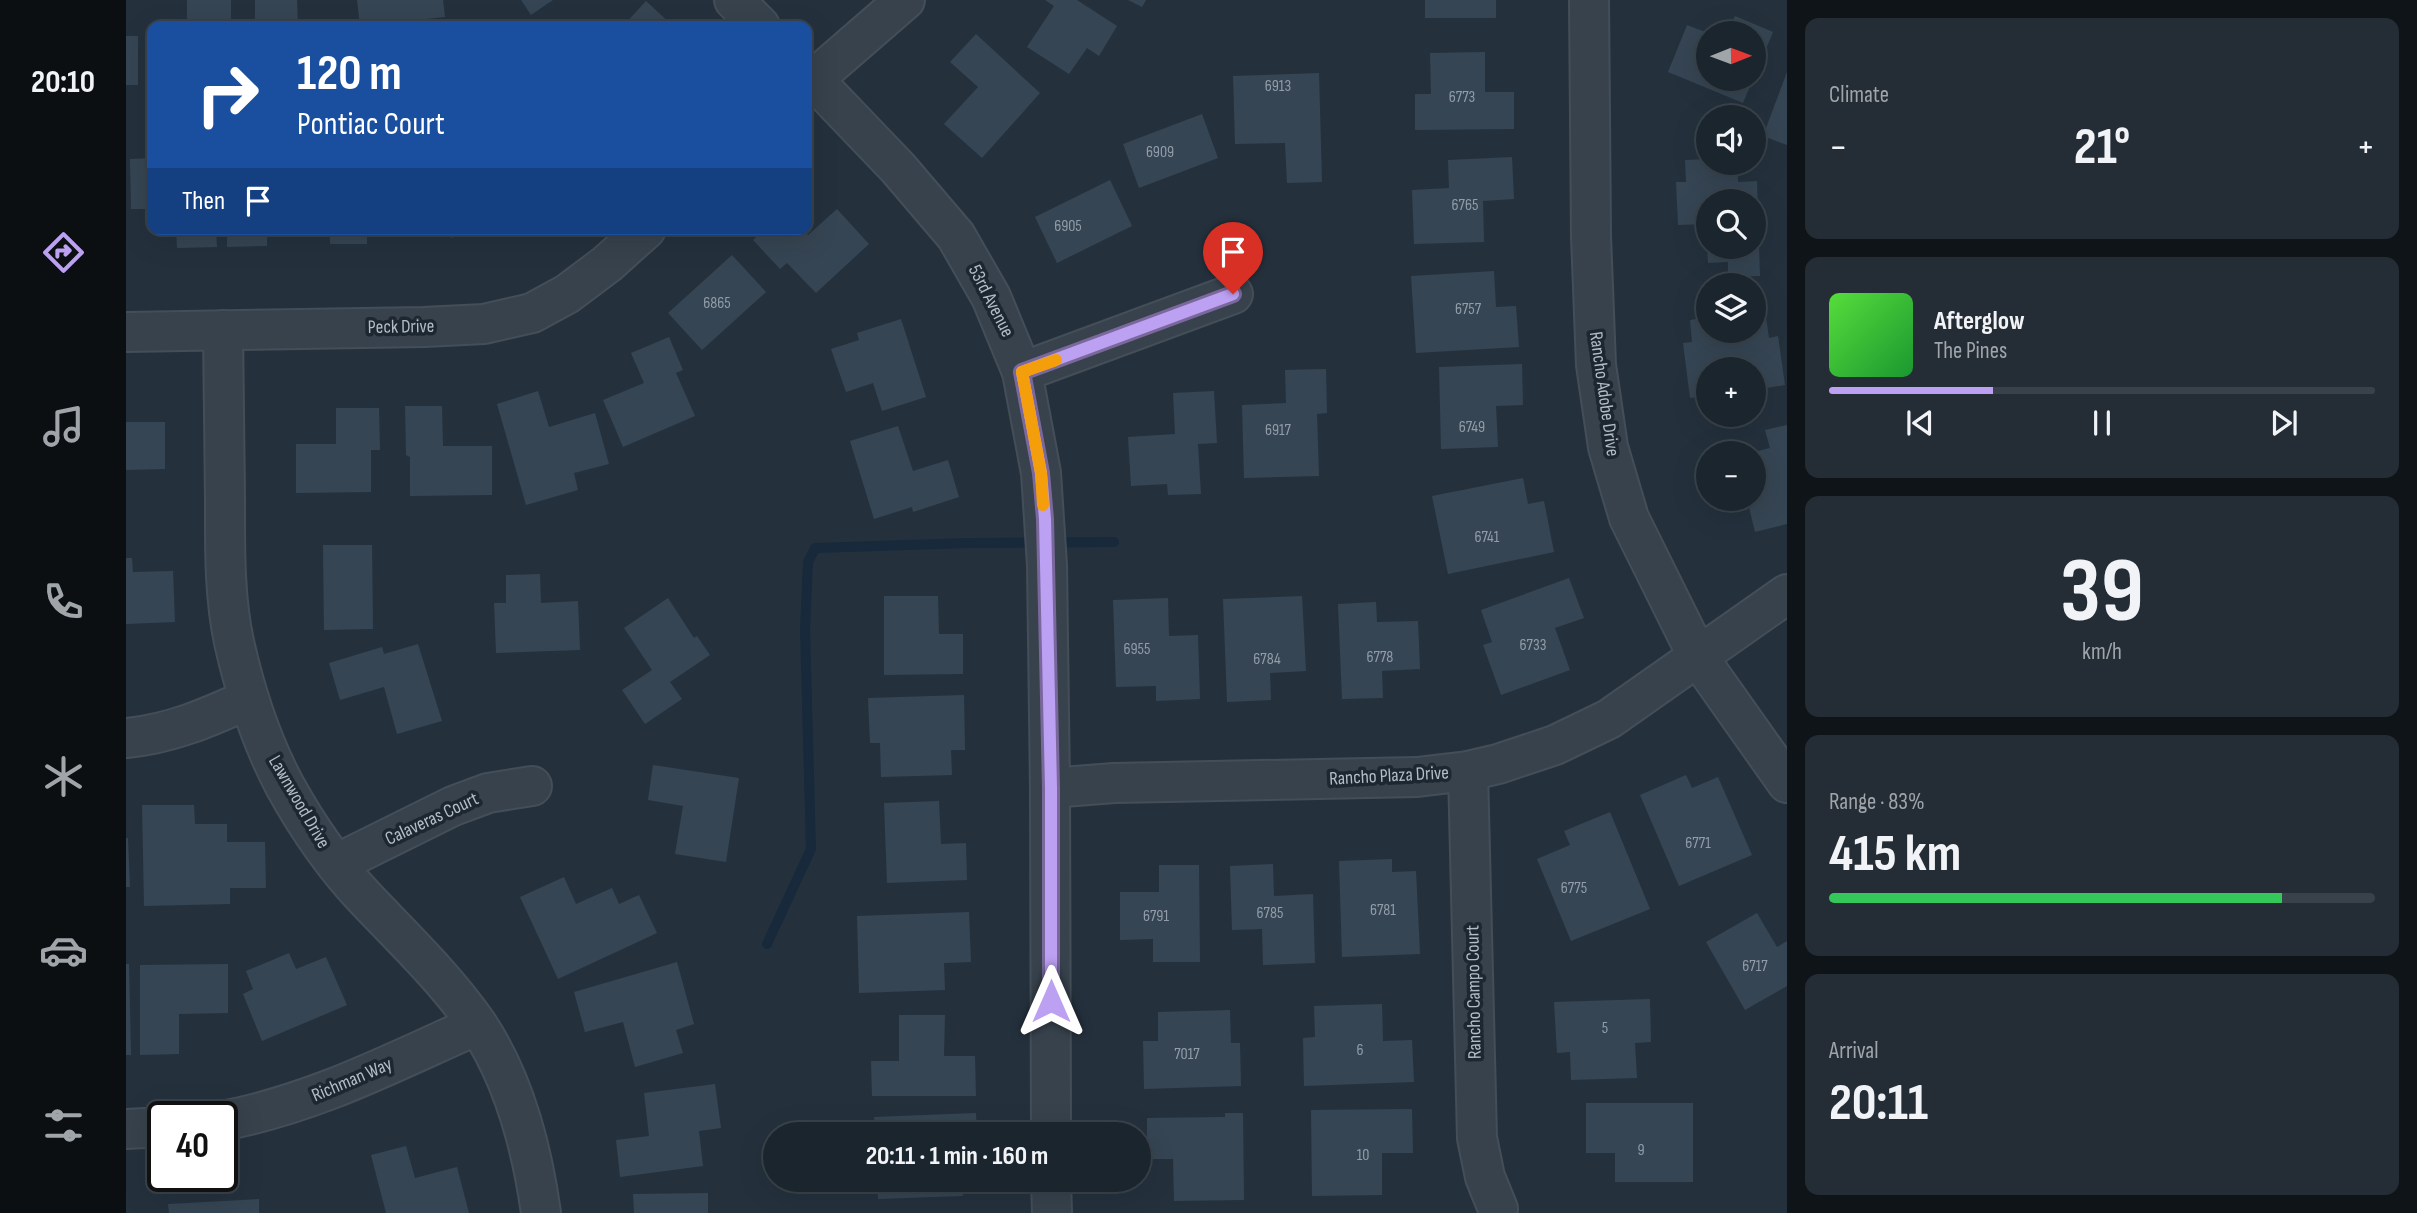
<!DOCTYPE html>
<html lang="en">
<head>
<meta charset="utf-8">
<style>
  :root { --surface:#1b252e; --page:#242d36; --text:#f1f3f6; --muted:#a0a5aa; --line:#39424a; --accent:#bca0f2 }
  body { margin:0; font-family:"Sofia Sans Condensed",sans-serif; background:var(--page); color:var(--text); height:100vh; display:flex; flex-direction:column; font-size:26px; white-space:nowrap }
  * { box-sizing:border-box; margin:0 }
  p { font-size:23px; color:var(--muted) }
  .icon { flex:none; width:38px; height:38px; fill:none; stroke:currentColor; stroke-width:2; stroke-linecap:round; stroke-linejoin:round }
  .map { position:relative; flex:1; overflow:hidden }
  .sheet { display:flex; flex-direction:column; gap:18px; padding:18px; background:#0f1419; width:630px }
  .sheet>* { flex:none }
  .guide { position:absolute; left:21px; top:21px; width:665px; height:214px; border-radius:14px; box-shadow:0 7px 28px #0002,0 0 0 2px var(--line); background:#1a4fa0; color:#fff; overflow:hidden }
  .needle { width:46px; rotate:89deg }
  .buttons { position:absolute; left:1570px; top:21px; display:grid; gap:14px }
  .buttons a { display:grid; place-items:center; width:70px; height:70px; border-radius:50%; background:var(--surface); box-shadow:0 7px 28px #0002,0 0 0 2px var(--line); font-size:35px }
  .speed { position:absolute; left:21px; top:1101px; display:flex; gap:14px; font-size:35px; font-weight:700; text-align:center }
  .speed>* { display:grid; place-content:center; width:91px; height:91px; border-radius:50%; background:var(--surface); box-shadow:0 7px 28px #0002,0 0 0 2px var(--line); line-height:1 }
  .speed .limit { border:4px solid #111; border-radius:10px; background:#fff; color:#111 }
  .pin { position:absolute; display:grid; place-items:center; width:60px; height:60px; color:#fff; margin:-72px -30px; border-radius:50% 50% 50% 0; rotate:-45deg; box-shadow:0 0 7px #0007 }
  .pin .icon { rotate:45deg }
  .me { position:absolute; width:77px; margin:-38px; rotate:0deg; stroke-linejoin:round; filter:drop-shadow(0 0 5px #0008) }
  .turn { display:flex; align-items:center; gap:24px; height:147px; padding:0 35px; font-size:32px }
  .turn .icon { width:91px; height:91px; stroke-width:2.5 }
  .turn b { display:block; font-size:49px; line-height:60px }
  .then { display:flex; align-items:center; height:66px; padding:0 35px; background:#0003; gap:14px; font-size:26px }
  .big { font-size:52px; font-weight:700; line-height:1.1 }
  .sheet .card { flex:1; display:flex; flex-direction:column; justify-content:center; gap:10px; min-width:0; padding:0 24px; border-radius:14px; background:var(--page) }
  .sheet .dial { align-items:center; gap:0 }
  .dial b { font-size:91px; line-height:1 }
  .song { display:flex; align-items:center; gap:21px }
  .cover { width:84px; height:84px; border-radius:10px; background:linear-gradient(135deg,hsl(110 70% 55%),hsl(130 70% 35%)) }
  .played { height:7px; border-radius:4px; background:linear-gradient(90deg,var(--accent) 30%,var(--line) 30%) }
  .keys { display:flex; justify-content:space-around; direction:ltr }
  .heat { display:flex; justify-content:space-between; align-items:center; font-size:38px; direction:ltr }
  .charge { height:10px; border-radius:5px; background:linear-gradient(90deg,#34c759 83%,var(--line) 0) }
  .trip { position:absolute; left:637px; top:1122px; width:388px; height:70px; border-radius:35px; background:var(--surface); box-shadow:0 7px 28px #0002,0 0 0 2px var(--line); font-weight:700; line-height:70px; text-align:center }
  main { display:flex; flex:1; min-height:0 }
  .menu { display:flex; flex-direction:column; width:126px; justify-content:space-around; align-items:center; background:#0b0f12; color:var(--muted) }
  .menu .icon { width:49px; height:49px }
  .menu .current { color:var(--accent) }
  .menu b { font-size:32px; color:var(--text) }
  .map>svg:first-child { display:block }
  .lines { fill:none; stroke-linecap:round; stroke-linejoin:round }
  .stream { stroke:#17293b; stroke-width:10 }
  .building { fill:#364553 }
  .minor-casing { stroke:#444e59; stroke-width:42 }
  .minor { stroke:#37424d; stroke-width:38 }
  .route-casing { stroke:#7a689d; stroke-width:18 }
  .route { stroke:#bca0f2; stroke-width:12 }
  .slow { stroke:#f59e0b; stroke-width:12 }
  .labels { text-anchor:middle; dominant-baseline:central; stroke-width:7; stroke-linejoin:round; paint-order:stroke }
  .number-label { font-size:16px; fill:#929da9 }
  .street-label { font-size:19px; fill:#b3bdc8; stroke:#1d2732 }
</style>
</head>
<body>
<main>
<nav class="menu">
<b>20:10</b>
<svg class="icon current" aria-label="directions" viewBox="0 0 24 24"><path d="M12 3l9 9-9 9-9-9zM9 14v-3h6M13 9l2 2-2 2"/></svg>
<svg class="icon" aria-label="music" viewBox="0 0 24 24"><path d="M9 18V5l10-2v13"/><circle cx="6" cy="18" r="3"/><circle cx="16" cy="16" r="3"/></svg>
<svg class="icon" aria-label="phone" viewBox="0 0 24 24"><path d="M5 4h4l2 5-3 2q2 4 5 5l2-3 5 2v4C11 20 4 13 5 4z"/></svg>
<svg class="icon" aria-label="climate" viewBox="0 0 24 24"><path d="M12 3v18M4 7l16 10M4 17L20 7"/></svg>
<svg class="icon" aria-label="car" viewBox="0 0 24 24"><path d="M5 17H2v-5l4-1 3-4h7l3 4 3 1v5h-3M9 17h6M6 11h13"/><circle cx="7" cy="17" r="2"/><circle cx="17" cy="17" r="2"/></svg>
<svg class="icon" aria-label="filters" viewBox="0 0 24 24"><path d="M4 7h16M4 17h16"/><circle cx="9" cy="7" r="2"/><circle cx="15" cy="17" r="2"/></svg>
</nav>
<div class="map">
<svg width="1661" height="1213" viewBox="0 0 1661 1213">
  <rect width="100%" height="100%" fill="#24313d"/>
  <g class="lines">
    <path class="stream" d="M641 944 685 849 679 629 682 562 689 548 842 543 988 542"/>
  </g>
  <g class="building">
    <rect x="61" y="0" width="44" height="26"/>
    <path d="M129 0H171L172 26H129Z"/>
    <path d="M231 0H317L319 17 234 26Z"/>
    <path d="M395 0H427L405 15Z"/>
    <path d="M919 0H951L991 26 973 56 961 48 943 74 901 47 928 6Z"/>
    <path d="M1002 0H1020L1016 7Z"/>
    <rect x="1299" y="0" width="71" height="18"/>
    <path d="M520 1 547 26H497Z"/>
    <path d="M1609 16 1647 32 1628 78V33H1601Z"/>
    <path d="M224 23V26H184V24Z"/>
    <path d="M1561 25 1582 33V79H1627L1617 103 1542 72Z"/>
    <path d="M850 34 914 93 856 158 818 124 852 87 824 62Z"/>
    <rect x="0" y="36" width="12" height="49"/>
    <path d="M1359 52V92H1388V129L1289 130V94H1305L1304 53Z"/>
    <path d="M1661 72V145L1637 136Z"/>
    <path d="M1193 73 1196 182 1161 183 1159 143 1109 144 1107 76Z"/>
    <path d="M1076 114 1092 158 1013 188 997 144Z"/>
    <path d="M1386 157 1388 199 1357 201 1358 242 1288 244 1286 190 1323 188 1322 160Z"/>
    <path d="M26 158V209H5L4 159Z"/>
    <path d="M1582 159V163H1611L1612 182 1631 181 1634 276 1602 277V262L1582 263 1581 247H1628V201H1582V224L1552 225 1550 182H1560L1559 160Z"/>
    <path d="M984 180 1006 226 931 263 909 217Z"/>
    <path d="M711 209 743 244 690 293 661 263 654 269 627 240 638 229H677L682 235Z"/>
    <path d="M50 229H90L91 247 51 248Z"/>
    <path d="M101 229H141V246L101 247Z"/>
    <rect x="204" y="229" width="37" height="15"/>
    <path d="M323 229H350V230L325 238Z"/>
    <path d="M606 255 640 292 576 350 542 313Z"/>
    <path d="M1368 271 1370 307 1390 306 1393 347 1290 353 1285 276Z"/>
    <path d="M1639 310 1643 338 1652 336 1659 385 1628 390V369H1582V396L1564 398 1557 343 1566 342 1564 320 1582 317V331H1628V311Z"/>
    <path d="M775 319 800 397 756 411 747 383 720 392 705 349 733 340 731 333Z"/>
    <path d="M543 337 557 370 550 373 569 416 497 447 477 400 518 383 505 353Z"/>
    <path d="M1396 364 1397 405 1370 406 1372 447 1315 449 1313 367Z"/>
    <path d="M1200 369 1201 413 1191 414 1193 476 1118 478 1116 405 1160 403 1159 370Z"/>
    <path d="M412 391 423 427 469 413 483 464 448 473 452 490 400 505 371 404Z"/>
    <path d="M1088 391 1091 443 1072 444 1075 494 1042 495 1041 484 1005 486 1002 437 1049 434 1047 393Z"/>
    <path d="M279 406H316L317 446H366V495L284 496V457L280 455Z"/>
    <path d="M210 408H253L254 450H245V492L170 493V444H210Z"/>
    <path d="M0 422H39V469L0 470Z"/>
    <path d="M1661 425V524L1629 532 1621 499H1628V452L1644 448 1639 430Z"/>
    <path d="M772 426 787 471 822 460 833 497 787 512 786 507 748 519 724 441Z"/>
    <path d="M1397 478 1402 504 1418 501 1428 552 1322 574 1306 496Z"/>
    <path d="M197 545H246L247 629 198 630Z"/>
    <path d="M0 558H6L7 572 47 571 49 622 0 624Z"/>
    <path d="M414 574 415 603 452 601 454 650 370 653 368 603H380V575Z"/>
    <path d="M1443 578 1458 618 1429 628 1444 670 1375 695 1357 645 1366 642 1355 610Z"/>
    <path d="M758 596H812L813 634H837V674L758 675Z"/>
    <path d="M1176 596 1180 671 1144 673 1145 700 1101 702 1097 599Z"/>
    <path d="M542 598 568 638 571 636 584 655 544 682 556 699 519 724 496 690 526 670 498 628Z"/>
    <path d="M1042 598 1043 636 1072 635 1074 699 1030 701V686L990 687 987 600Z"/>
    <path d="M1250 602 1251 622 1292 621 1294 669 1256 671 1257 698 1216 699 1212 604Z"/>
    <path d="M292 644 316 721 271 734 258 687 214 700 203 663 256 647 258 654Z"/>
    <path d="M838 695 839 750H825L826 775 755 777 754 743H744L742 698Z"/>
    <path d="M527 765 613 778 600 862 549 854 557 806 522 800Z"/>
    <path d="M1560 775 1566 788 1592 777 1626 855 1553 886 1514 795Z"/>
    <path d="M813 801 815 844 840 843 841 880 761 883 758 803Z"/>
    <path d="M16 805H68L69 824H101V842H139L140 888H104V904L18 906Z"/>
    <path d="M1484 812 1524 909 1445 941 1411 859 1444 845 1438 831Z"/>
    <path d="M0 838H2L4 887H0Z"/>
    <path d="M1266 859V872L1290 871 1294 954 1216 957 1213 861Z"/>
    <path d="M1147 864 1148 896 1187 894 1189 963 1137 965 1136 929 1106 930 1104 866Z"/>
    <path d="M1033 865H1073L1074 962H1027V939L994 940V892H1033Z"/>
    <path d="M438 877 450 904 486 888 493 904 513 895 531 933 432 979 394 897Z"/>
    <path d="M843 912 845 962 818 963 819 990 733 993 731 916Z"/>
    <path d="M1631 913 1651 947 1661 941V986L1619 1010 1580 942Z"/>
    <path d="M163 953 170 969 200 957 221 1005 136 1041 117 994 127 989 120 971Z"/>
    <path d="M551 962 568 1024 550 1030 557 1053 509 1067 497 1022 459 1032 448 992Z"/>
    <path d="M0 964H3L5 1055H0Z"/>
    <path d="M102 964V1013L53 1014V1054L14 1055V965Z"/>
    <path d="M1524 999 1525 1042 1509 1043 1511 1078 1445 1080 1444 1052 1431 1053 1428 1002Z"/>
    <path d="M1256 1004 1257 1041 1286 1040 1288 1082 1178 1086 1177 1038 1189 1037 1188 1006Z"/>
    <path d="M1104 1010 1105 1043H1114L1115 1086 1018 1089 1017 1041H1032V1012Z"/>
    <path d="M773 1015H819L818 1056H849L850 1096H746L745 1061H773Z"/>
    <path d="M589 1084 595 1128 573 1131 577 1166 494 1177 490 1140 523 1136 518 1093Z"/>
    <path d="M1460 1103H1567V1182H1489V1153H1460Z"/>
    <path d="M1286 1109 1287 1153H1256V1195L1186 1196 1185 1110Z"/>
    <path d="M850 1113 851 1134H749L748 1117Z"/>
    <path d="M1099 1113H1117L1118 1200 1048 1201 1047 1159H1021V1118L1099 1117Z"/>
    <path d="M280 1146 289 1178 331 1167 343 1213H260L245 1155Z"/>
    <path d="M751 1180H836L837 1196 752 1199Z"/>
    <path d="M582 1193V1213H508L507 1194Z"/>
    <path d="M133 1199V1213H43L42 1204Z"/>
  </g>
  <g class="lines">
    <g class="minor-casing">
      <g id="minor">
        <path d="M608 0 634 26"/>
        <path d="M1463 0 1465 236 1470 365 1482 447 1503 518 1572 657 1661 783"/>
        <path d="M681 73 772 168 830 236 865 297 896 372 915 473 921 565 924 788 925 1134"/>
        <path d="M681 85 779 0"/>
        <path d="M97 330C98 386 98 443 99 499 99 546 98 595 108 642 119 691 135 741 159 786 181 826 207 864 239 898 277 938 319 978 351 1024 388 1079 406 1148 415 1213"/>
        <path d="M0 332 298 327 358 324 406 313 441 294 481 264 520 229"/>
        <path d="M896 372 1107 294"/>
        <path d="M0 738C45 734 83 717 123 699"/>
        <path d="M1342 771 1351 1138 1359 1177 1372 1209"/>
        <path d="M924 788 988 783 1291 777 1342 771 1372 764 1429 745 1483 719 1661 594"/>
        <path d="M210 864 327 806 362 793 406 786"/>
        <path d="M96 1121C190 1103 265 1063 351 1025"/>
        <path d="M0 1129 37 1127"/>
        <path d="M925 1180 926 1213"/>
      </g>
    </g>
    <use href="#minor" class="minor"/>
  </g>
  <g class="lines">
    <g class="route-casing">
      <path id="route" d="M925 1001V788L919 519 915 473 896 372 1107 294"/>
    </g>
    <use href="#route" class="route"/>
    <path class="slow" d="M917 505 915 473 896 372 930 360"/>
  </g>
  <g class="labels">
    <g class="number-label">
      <text x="1152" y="86">6913</text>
      <text x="1336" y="97">6773</text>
      <text x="1034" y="152">6909</text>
      <text x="1339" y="205">6765</text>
      <text x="942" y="226">6905</text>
      <text x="591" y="303">6865</text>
      <text x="1342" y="309">6757</text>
      <text x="1346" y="427">6749</text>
      <text x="1152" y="430">6917</text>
      <text x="1361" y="537">6741</text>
      <text x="1407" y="645">6733</text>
      <text x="1011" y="649">6955</text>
      <text x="1254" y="657">6778</text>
      <text x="1141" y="659">6784</text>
      <text x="1572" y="843">6771</text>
      <text x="1448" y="888">6775</text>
      <text x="1257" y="910">6781</text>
      <text x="1144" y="913">6785</text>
      <text x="1030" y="916">6791</text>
      <text x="1629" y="966">6717</text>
      <text x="1479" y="1028">5</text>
      <text x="1234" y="1050">6</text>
      <text x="1061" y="1054">7017</text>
      <text x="1515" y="1150">9</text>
      <text x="1237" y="1155">10</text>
    </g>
    <g class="street-label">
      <text transform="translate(865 301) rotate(63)">53rd Avenue</text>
      <text transform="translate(275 327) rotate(-1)">Peck Drive</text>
      <text transform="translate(1478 394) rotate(82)">Rancho Adobe Drive</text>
      <text transform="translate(1263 776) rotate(-3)">Rancho Plaza Drive</text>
      <text transform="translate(173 802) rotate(60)">Lawnwood Drive</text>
      <text transform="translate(306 819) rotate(-25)">Calaveras Court</text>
      <text transform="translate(1348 992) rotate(-91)">Rancho Campo Court</text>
      <text transform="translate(226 1080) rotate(-23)">Richman Way</text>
    </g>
  </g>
</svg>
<div class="buttons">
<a><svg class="needle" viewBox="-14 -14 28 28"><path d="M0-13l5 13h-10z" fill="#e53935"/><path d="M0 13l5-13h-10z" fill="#a0a5aa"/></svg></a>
<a><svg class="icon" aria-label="sound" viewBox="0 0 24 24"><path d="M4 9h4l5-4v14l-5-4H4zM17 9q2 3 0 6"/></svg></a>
<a><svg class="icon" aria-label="search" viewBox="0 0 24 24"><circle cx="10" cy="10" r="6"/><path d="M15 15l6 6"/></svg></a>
<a><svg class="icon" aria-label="layers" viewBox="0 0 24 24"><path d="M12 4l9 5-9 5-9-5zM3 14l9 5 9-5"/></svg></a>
<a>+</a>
<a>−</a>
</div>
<div class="speed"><div class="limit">40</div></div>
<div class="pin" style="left:1107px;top:294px;background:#d93025"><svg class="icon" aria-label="arrive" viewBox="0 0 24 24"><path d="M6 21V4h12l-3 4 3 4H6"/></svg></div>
<svg class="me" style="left:925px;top:1001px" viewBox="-20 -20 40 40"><path d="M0-17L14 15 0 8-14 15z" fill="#bca0f2" stroke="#fff" stroke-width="4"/></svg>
<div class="trip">20:11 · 1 min · 160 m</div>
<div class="guide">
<div class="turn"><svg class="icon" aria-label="right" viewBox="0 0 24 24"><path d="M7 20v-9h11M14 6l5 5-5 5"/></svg><div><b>120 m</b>Pontiac Court</div></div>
<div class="then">Then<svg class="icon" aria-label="arrive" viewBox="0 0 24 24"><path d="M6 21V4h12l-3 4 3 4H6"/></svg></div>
</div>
</div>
<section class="sheet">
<div class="card"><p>Climate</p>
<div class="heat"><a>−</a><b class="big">21°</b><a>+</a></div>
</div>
<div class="card">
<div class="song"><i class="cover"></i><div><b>Afterglow</b><p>The Pines</p></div></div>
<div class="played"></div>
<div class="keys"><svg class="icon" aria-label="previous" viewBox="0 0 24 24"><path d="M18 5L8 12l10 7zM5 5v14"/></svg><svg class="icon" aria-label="pause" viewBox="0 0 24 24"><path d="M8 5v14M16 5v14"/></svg><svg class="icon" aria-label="next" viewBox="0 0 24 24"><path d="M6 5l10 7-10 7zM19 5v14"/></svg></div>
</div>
<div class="card dial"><b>39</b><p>km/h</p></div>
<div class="card"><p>Range · 83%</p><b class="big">415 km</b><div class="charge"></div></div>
<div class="card"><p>Arrival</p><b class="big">20:11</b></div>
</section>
</main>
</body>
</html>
